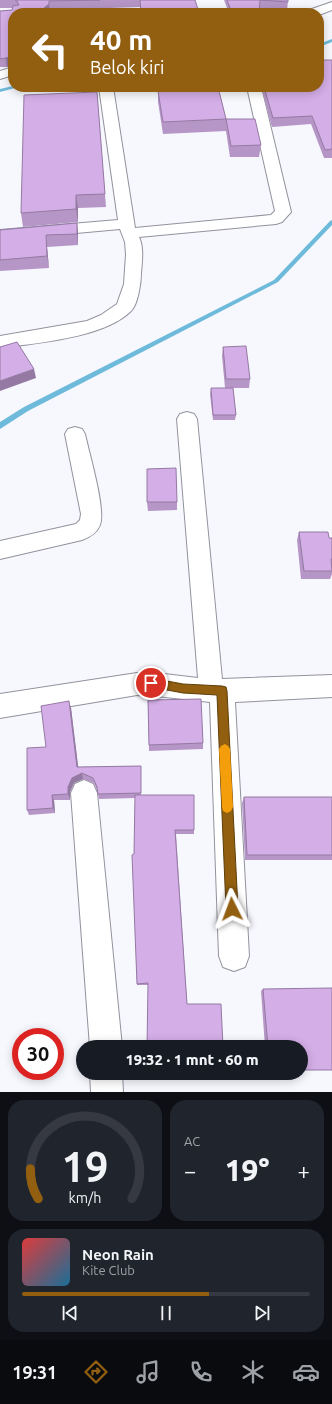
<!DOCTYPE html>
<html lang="id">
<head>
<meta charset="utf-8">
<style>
  :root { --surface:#171b24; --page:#20242c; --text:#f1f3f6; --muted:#9ea1a6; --line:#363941; --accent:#915f0f }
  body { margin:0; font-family:Ubuntu,sans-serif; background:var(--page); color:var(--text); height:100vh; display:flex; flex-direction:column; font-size:15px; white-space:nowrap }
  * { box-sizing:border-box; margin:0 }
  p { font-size:13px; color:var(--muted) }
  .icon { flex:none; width:22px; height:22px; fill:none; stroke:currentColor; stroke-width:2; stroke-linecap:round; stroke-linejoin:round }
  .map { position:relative; height:1092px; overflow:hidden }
  .details { display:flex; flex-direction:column; gap:8px; padding:8px; background:#0d0f14; flex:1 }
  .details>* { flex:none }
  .top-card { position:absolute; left:8px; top:8px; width:316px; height:84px; border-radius:16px; box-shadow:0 2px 10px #0003; background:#915f0f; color:#fff; overflow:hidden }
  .speed { position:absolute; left:12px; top:1028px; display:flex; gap:8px; font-size:20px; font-weight:700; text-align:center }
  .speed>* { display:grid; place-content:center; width:52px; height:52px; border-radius:50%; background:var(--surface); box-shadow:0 2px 10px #0003; line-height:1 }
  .speed .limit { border:6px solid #d22; background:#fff; color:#111 }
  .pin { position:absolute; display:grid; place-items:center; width:34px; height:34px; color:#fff; margin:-17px; border:2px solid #fff; border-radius:50%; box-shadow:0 1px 4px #0007 }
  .me { position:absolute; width:44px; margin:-22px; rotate:357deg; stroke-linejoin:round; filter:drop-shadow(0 0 3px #0008) }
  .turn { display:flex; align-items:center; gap:14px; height:84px; padding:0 16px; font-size:18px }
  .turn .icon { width:52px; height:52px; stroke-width:2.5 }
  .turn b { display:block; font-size:28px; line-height:34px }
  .big { font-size:30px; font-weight:800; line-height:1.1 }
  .details .widget { flex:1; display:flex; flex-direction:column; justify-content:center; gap:6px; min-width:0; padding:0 14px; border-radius:16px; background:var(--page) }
  .details .dial { align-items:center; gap:0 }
  .dial svg { height:104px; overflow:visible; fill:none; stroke:var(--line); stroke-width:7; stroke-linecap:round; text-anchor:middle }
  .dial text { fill:var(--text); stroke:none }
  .song { display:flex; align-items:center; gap:12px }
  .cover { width:48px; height:48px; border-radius:6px; background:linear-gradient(135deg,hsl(0 70% 55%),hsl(200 70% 35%)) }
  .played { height:4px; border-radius:2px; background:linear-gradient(90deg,var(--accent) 65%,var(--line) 65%) }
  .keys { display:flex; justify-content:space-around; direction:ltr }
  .heat { display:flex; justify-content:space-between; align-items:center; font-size:22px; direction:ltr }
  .details .tiles { flex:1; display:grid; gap:8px; grid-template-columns:1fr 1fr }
  .widget:last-child { grid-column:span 2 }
  .trip { position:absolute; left:76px; top:1040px; width:232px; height:40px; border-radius:20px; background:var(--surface); box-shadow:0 2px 10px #0003; font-weight:800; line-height:40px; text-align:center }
  .tab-bar { display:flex; height:64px; justify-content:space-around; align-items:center; background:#090b0e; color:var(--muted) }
  .tab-bar .icon { width:28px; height:28px }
  .tab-bar .active { color:var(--accent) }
  .tab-bar b { font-size:18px; color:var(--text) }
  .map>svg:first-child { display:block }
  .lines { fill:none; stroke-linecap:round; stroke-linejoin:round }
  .stream { fill:#6ebada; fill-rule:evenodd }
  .minor-casing { stroke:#92929d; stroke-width:2 }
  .minor { fill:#fff; fill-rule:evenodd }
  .wall { fill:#b696c7 }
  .shaded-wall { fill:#947aa2 }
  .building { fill:#d4aee7; stroke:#947aa2 }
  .route { fill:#915f0f; stroke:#5e3e0a }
  .slow { fill:#f59e0b }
</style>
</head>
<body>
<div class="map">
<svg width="332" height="1092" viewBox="0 0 332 1092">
  <rect width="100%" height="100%" fill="#f7f7fe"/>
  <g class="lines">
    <g class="stream">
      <path d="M332 39V42L319 47V44Z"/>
      <path d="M13 86V87H15V88L0 92V89Z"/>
      <path d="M332 220V225L278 282 28 411 0 429V422L24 407 274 280 330 221Z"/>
    </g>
    <g class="minor-casing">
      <g id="minor">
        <path d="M332 2V10L319 15V13H307L309 10Z"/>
        <path d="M13 67V75L0 79V71Z"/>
        <path d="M99 87H113L135 228 271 215 275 211 247 87H261L291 212 282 222 276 224 139 237C144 248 142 261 141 273 141 282 138 305 131 311 104 338 36 343 0 348V336L87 321 101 315 117 304 124 284 126 254 125 242 120 229 0 240V230L118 220Z"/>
        <path d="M187 412 194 414 197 419 222 679 332 675V697L235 702 249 956 245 967 234 971 223 967 219 956 210 702 156 696 137 695 0 718V694L137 673H156L198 678 177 419 180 414Z"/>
        <path d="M75 427 82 429 85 434C89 453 106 509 100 525 97 533 90 537 82 540L0 559V541L76 524 80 520 81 514 65 434 68 429Z"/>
        <path d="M84 780 93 784 97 793 122 1047H90L71 793 75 784Z"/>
        <path d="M90 1073H122L123 1092H91Z"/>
      </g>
    </g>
    <use href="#minor" class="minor"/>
  </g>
  <g class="wall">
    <path d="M0 0H195L199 13H140V7L50 10V12L13 13V65L7 67H0V11L12 10 13 8H0Z"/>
    <path d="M224 0H288L287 11 259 9V13H229Z"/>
    <path d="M332 60V158H324L311 124 272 127 261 87H319Z"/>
    <path d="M173 87H218L226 119 261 145 259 157H230L226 131 163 134 158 102V91L173 90Z"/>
    <path d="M97 92 106 207 78 208V222L23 227 21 213Z"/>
    <path d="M77 223 78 234V245L47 247 49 268 0 271V230Z"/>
    <path d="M223 347 250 379 249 388H233L236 415 235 420H213L210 394 211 388H225L222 356Z"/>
    <path d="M147 502H177V510L148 511Z"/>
    <path d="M299 532 329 538H332V574L330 579H301L297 540Z"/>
    <path d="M148 700 203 743V749L149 751Z"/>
    <path d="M71 708 78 767 141 766V795L194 830V834H176L187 1004 223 1047 148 985H137V984L134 854 135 798 99 799 97 790 94 783 83 779 74 783 70 792V800H54L55 813 29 815 27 810 46 747Z"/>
    <path d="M244 797H332V860H245L242 803Z"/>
    <path d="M263 989 301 1047H265L261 991Z"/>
  </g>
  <g class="shaded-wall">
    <path d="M49 4 50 12 49 13H38Z"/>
    <path d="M13 56V65L7 67 6 58Z"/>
    <path d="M76 195 78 208V222L76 209Z"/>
    <path d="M77 223 78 234V245L77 234Z"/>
    <path d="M46 235 47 247 49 268 47 256Z"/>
    <path d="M34 369 36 378 0 391V381Z"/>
    <path d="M69 701 71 708 79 773 77 767Z"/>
    <path d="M82 773 83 779 74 783 70 792V800L68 794V787L72 778Z"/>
    <path d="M52 795 54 800 55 813 53 808Z"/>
  </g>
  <g class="building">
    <path d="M15 0H100L49 1V4L38 13H13V56L6 58 0 59V11L12 10 13 6 19 5 17 1Z"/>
    <path d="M140 0H195L199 13H141Z"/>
    <path d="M227 0H288V2L260 0 259 13H232Z"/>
    <path d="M319 60H332V149L325 150 312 116 273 118 264 87H319Z"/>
    <path d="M173 87H218L226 119 163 122 158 91 173 90Z"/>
    <path d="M97 92 105 194 76 195V209L21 213 24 95Z"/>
    <path d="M226 119H255L261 145 231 146Z"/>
    <path d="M77 223V234L46 235 47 256 0 260V230Z"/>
    <path d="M17 342 34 369 0 381V347Z"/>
    <path d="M246 346 250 379H226L223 347Z"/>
    <path d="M211 388H233L236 415H213Z"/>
    <path d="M176 468 177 502H147V469Z"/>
    <path d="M299 532H328L329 538H332V559H331L332 571H304Z"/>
    <path d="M201 699 203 743 149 745 148 700Z"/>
    <path d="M69 701 77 767 141 766V793L98 794 97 787 93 778 82 773 72 778 68 787V794L52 795 53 808 27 810V748L46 747 41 706Z"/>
    <path d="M135 795H194V830H175L187 1004H221L223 1047H147L148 983 137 984 132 855 134 854Z"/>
    <path d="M244 797H332V855H247Z"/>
    <path d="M332 988V1070H301V1047H268L263 989Z"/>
  </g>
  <path class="route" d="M151 678 183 684 222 686 226 687 227 691 238 909 236 913 232 915 228 913 226 909 217 695 183 693 151 687 147 686 146 683 147 679Z"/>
  <path class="slow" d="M225 744 228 746 230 749 233 807 231 811 227 813 223 811 222 807 219 749 221 746Z"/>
</svg>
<div class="speed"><div class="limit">30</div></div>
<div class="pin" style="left:151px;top:683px;background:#d93025"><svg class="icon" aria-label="arrive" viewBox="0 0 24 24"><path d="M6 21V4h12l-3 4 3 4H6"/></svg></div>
<svg class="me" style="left:232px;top:909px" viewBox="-20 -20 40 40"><path d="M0-17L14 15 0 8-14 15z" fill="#915f0f" stroke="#fff" stroke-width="4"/></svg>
<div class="trip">19:32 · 1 mnt · 60 m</div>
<div class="top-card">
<div class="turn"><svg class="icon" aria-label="left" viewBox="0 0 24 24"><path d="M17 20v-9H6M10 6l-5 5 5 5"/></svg><div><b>40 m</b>Belok kiri</div></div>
</div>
</div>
<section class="details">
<div class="tiles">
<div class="widget dial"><svg viewBox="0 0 100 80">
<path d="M14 69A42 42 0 1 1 86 69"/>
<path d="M14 69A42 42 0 0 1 8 46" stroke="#915f0f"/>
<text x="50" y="56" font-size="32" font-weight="700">19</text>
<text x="50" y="72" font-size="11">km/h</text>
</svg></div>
<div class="widget"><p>AC</p>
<div class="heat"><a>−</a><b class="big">19°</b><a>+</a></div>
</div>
<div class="widget">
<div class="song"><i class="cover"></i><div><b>Neon Rain</b><p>Kite Club</p></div></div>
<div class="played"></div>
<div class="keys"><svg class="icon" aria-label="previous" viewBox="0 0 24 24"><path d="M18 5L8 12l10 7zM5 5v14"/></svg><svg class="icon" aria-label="pause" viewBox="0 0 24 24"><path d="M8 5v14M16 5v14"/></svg><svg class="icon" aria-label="next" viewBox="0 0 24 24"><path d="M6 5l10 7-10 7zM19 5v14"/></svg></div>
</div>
</div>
</section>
<nav class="tab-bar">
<b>19:31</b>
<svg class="icon active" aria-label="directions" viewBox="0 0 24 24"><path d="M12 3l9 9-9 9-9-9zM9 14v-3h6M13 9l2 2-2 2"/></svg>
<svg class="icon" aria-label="music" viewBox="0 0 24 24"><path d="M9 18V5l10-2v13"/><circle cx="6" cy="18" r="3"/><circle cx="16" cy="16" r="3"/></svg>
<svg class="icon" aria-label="phone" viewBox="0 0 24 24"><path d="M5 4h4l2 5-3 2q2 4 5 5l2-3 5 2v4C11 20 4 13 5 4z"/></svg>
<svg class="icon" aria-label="climate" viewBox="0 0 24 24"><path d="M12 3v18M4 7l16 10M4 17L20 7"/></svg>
<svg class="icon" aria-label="car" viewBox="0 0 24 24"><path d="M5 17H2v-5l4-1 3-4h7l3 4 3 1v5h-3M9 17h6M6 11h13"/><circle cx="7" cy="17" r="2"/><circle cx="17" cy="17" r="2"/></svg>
</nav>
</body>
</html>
